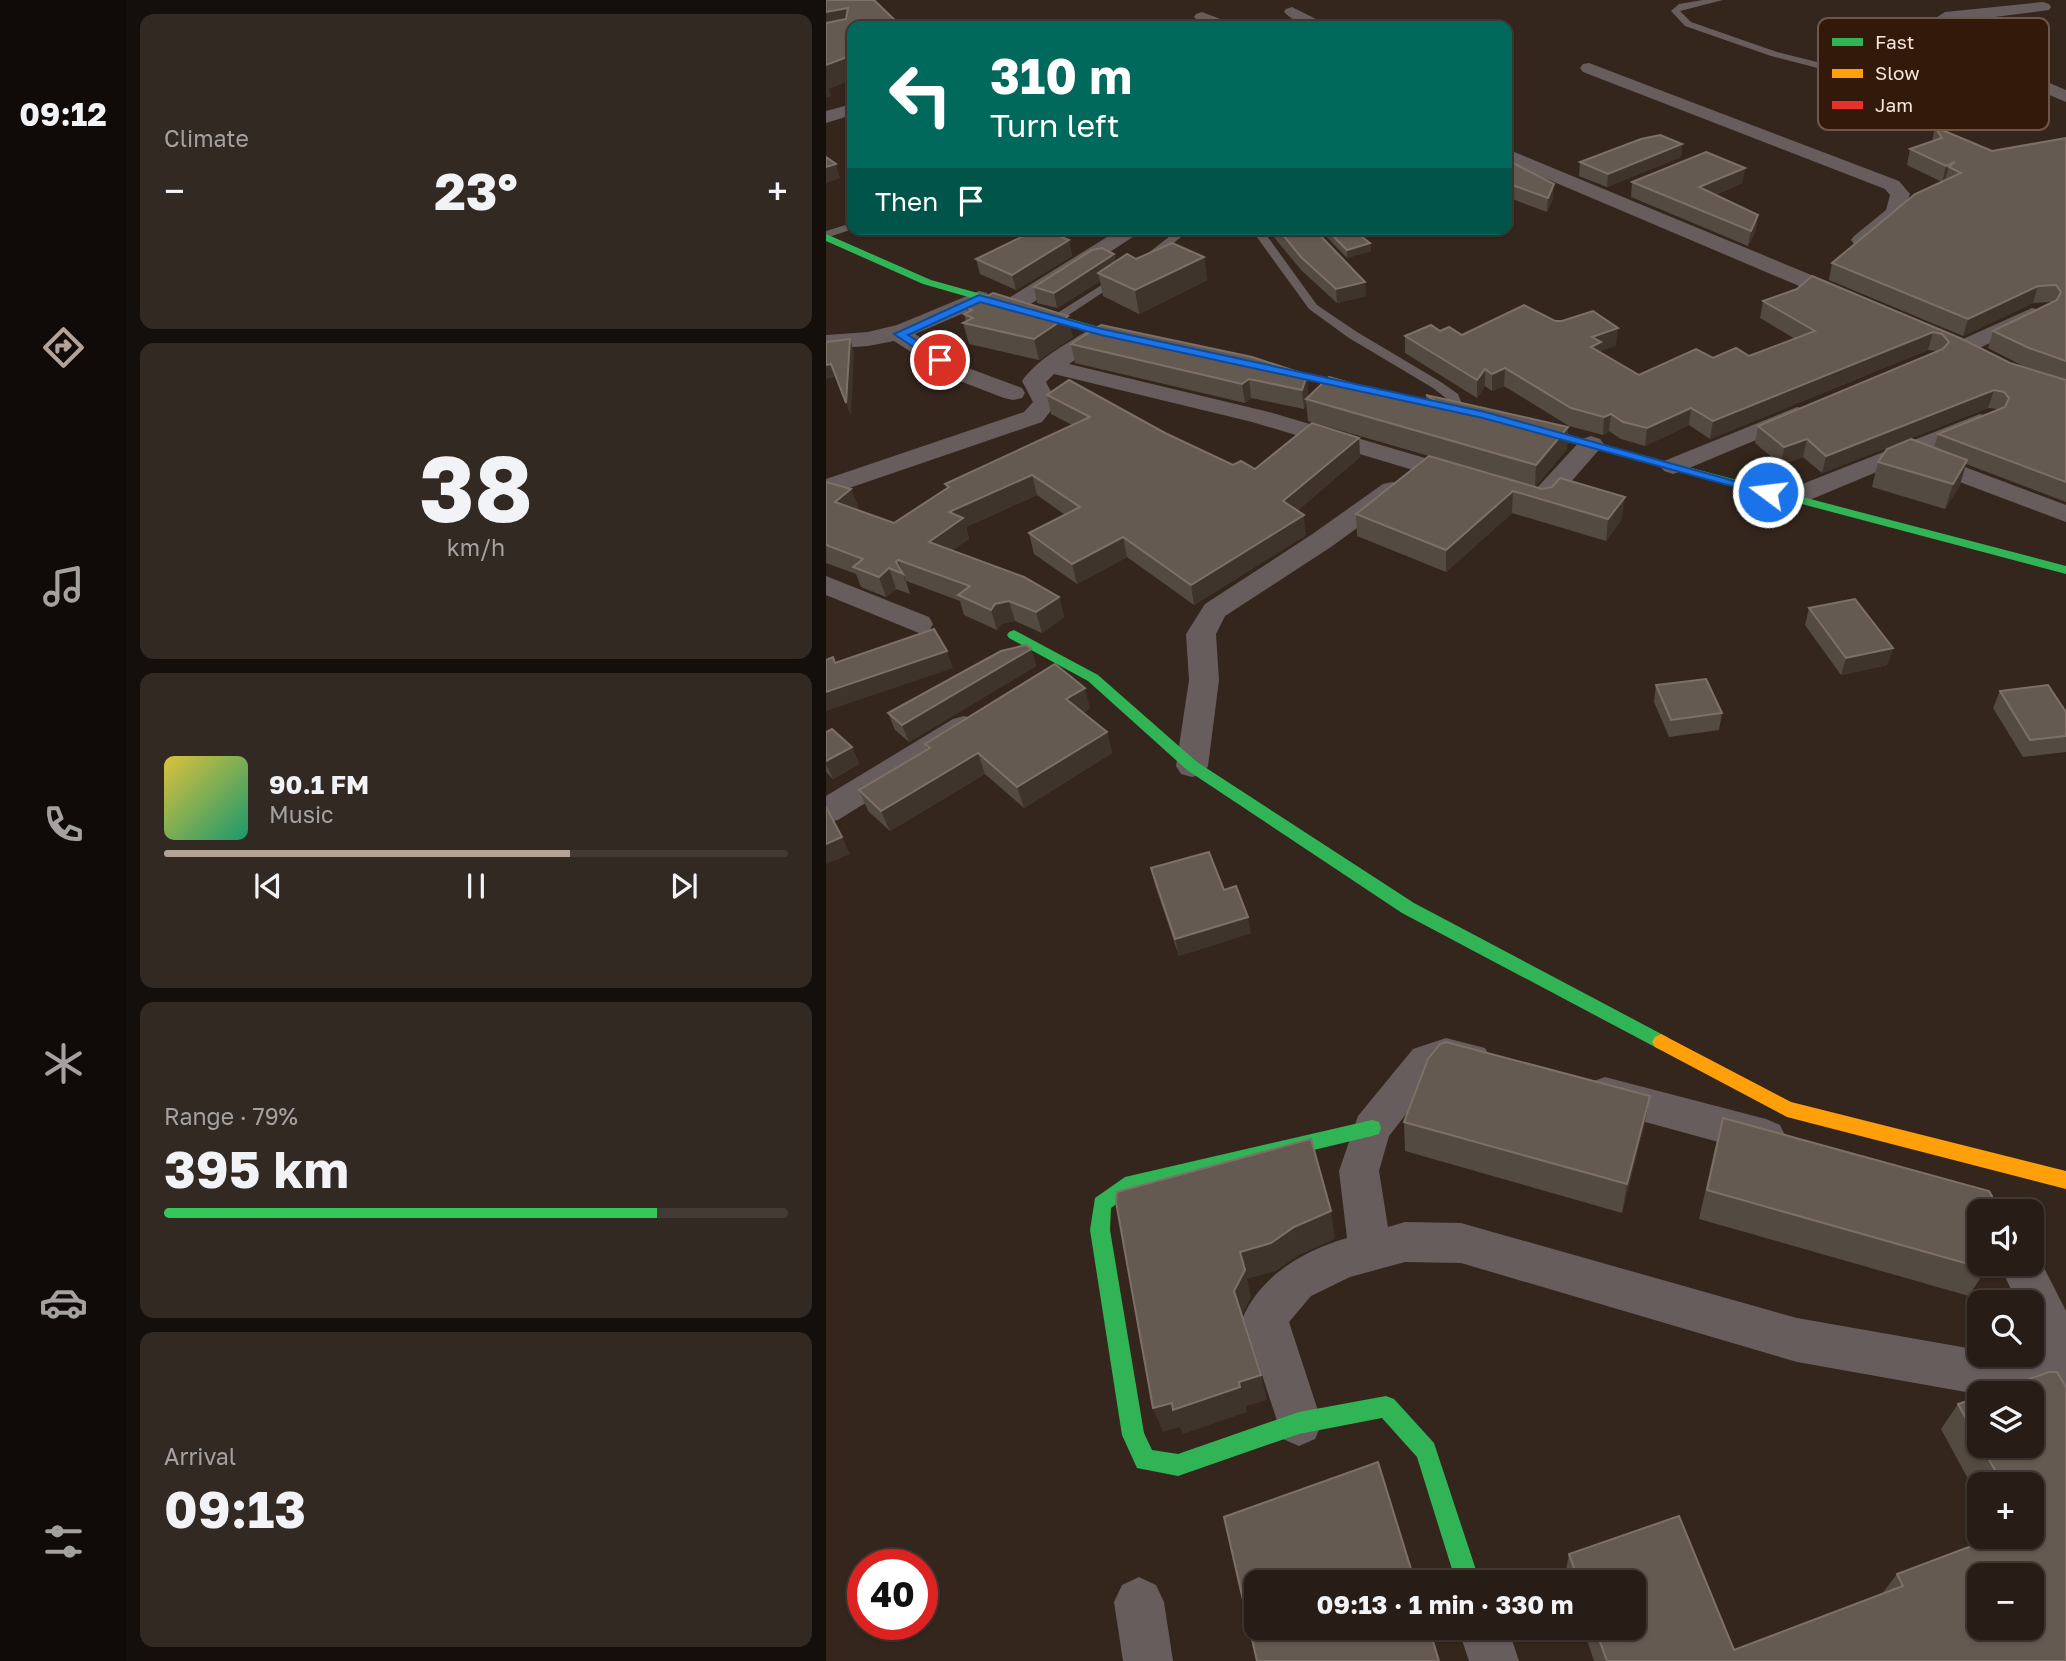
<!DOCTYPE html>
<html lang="en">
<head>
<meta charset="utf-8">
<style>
  :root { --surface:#271c16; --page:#332923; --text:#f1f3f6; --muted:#a4a1a1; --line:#433a35; --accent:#b3a298 }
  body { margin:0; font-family:"Golos Text",sans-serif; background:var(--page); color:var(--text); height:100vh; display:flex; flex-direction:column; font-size:26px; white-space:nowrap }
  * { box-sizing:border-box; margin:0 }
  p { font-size:23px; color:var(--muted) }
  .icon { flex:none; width:38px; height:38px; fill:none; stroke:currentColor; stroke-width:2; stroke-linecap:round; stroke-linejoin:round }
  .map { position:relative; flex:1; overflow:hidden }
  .side { display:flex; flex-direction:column; gap:14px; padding:14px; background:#150f0c; width:700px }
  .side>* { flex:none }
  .banner { position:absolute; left:21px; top:21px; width:665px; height:214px; border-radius:14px; box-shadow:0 2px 5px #0004,0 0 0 2px var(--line); background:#00695c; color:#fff; overflow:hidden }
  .controls { position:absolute; left:1141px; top:1199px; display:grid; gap:14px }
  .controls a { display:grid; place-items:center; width:77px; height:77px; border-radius:14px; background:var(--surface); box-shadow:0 2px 5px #0004,0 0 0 2px var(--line); font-size:35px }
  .speed { position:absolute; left:21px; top:1549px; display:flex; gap:14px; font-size:35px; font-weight:700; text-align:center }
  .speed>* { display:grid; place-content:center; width:91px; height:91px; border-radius:50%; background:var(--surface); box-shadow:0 2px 5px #0004,0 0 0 2px var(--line); line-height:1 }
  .speed .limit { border:10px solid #d22; background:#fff; color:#111 }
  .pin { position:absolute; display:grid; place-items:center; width:60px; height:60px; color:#fff; margin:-30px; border:4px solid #fff; border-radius:50%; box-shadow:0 2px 7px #0007 }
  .me { position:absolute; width:77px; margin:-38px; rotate:285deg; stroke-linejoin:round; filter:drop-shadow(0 0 5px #0008) }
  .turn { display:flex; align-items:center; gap:24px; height:147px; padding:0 28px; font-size:32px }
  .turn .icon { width:91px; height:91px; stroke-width:2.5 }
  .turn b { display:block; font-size:49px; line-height:60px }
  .then { display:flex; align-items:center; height:66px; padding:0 28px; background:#0003; gap:14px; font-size:26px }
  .big { font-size:52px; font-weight:700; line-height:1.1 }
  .side .widget { flex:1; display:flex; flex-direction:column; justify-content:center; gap:10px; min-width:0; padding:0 24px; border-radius:14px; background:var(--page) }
  .side .dial { align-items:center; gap:0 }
  .dial b { font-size:91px; line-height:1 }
  .song { display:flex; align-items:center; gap:21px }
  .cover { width:84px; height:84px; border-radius:10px; background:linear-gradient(135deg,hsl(50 70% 55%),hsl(160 70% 35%)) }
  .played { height:7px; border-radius:4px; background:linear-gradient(90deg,var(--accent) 65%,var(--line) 65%) }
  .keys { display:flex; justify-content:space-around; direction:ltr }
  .heat { display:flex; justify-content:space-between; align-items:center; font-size:38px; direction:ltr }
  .charge { height:10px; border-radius:5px; background:linear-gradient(90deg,#34c759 79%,var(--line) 0) }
  .trip { position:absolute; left:418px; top:1570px; width:402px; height:70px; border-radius:14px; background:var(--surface); box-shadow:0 2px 5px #0004,0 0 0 2px var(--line); font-weight:700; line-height:70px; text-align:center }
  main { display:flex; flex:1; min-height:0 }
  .tab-bar { display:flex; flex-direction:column; width:126px; justify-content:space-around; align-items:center; background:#100b09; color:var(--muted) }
  .tab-bar .icon { width:49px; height:49px }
  .tab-bar .on { color:var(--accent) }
  .tab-bar b { font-size:32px; color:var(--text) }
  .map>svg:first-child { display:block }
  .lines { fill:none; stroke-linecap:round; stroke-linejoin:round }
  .lane { fill:#675d5c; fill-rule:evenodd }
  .street { fill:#675d5c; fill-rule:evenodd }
  .fast { fill:#30b455; fill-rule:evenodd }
  .slow { fill:#ff9f0a; fill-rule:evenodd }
  .jam { fill:#e5322d; fill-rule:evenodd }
  .wall { fill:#534a41; fill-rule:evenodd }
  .shaded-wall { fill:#3f342b }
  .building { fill:#655a51; stroke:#7c7067; stroke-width:2; fill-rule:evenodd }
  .route { fill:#1a73e8; stroke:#114b97; stroke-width:2 }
  .key { fill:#33190a; stroke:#6e5649; stroke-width:2 }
  .key-label { font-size:19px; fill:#f7e4db }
</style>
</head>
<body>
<main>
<nav class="tab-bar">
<b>09:12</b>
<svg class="icon on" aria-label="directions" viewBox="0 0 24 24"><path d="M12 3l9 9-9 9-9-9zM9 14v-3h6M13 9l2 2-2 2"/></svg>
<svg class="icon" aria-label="music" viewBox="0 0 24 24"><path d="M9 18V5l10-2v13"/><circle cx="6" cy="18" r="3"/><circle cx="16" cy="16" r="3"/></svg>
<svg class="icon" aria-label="phone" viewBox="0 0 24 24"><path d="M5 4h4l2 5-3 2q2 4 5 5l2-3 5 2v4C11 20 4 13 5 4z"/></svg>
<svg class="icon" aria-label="climate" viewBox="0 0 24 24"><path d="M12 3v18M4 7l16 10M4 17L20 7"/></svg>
<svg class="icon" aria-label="car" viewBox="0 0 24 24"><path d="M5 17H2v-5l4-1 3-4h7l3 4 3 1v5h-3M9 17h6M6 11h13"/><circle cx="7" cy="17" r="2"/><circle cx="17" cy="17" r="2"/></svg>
<svg class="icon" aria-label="filters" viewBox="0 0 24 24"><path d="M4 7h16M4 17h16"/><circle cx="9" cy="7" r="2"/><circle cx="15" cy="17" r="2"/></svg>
</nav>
<section class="side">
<div class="widget"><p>Climate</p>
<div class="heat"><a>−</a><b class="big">23°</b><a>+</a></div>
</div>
<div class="widget dial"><b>38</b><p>km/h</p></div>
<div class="widget">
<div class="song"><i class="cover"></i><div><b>90.1 FM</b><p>Music</p></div></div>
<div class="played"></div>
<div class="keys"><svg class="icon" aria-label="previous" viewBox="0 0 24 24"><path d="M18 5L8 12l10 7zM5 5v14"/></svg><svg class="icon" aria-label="pause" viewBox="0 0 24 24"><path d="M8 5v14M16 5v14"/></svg><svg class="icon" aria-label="next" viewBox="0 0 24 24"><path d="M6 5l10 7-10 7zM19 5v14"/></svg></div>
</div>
<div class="widget"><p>Range · 79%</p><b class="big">395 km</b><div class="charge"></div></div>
<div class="widget"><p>Arrival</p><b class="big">09:13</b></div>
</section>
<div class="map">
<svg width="1240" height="1661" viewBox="0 0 1240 1661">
  <rect width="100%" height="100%" fill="#34261d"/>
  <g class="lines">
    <g class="lane">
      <path d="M877 0H897L854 11 865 22 951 52 999 64 1145 53 1149 56 1145 59 999 70 945 56 859 26 845 11 853 4Z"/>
      <path d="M26 223 27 229 0 238V231Z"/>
      <path d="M353 229H365L329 258H321V254Z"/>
      <path d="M425 229H436L491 305 531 332 615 382 632 394 638 409 637 412H627L621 399 607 388 523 338 483 309Z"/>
      <path d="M293 274 297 275V279L232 322 222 319Z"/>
    </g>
    <g class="street">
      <path d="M1217 2 1223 4 1225 7 1223 10 1121 23 1151 52 1240 90V102L1139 60 1103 22 1119 12Z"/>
      <path d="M466 7 498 23 500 26C483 27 470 24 458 12L460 9Z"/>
      <path d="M376 12 405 23 407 26C393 27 378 28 368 17L370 14Z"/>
      <path d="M763 63 1073 181 1084 194 1076 216 1042 244H1028L1025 240 1028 236 1060 210 1064 195 1059 189 757 72 754 68 757 64Z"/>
      <path d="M26 104V115L0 123V111Z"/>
      <path d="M681 149 1029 293 1032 298 1029 303H1013L681 162Z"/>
      <path d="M294 229H319L194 311H178L175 306 178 301Z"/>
      <path d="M153 291 161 293 164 298 161 303 89 334 142 368 196 388 199 393 196 398 187 400 178 398 126 378 68 341 42 346 0 349V335L42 332 71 325Z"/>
      <path d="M1206 308 1214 310 1217 315 1214 320 1138 355 1097 339 1094 334 1097 329H1113L1137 339Z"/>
      <path d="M275 325 283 327 286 332 283 337 243 364 443 412 643 471 647 476 643 481 634 484 426 422 228 374 220 382 231 403 216 422 0 496V479L198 412 207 402 196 381C213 357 243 343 267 327Z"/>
      <path d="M971 407 980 409 983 414 980 419 856 471 847 474 838 471 834 466 838 461Z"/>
      <path d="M1154 414 1163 416 1166 421 1163 426 1099 452 1240 505V522L1086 464 1082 459 974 504 965 506 956 504 952 498 956 492Z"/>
      <path d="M765 436 774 439 778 444 724 506 715 508 691 502 687 496 691 490 700 488 709 490 756 439Z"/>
      <path d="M566 482 575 484 579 490 575 496 505 547 399 616 390 634 393 680 382 766 377 774 366 777 355 774 350 766 363 680 360 634 379 604 485 535 557 484Z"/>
      <path d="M0 576 103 617 107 624 103 631 93 633 0 595Z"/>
      <path d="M138 716 149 719 154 727 149 735 12 820 0 823V796L127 719Z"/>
      <path d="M620 1038 659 1048 665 1059 659 1070C641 1077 629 1067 613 1072L563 1136 553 1171 562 1227 579 1222 635 1223 971 1318 1153 1350V1354H1206V1350L1214 1351 1206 1334V1302H1191L1173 1264H1206V1249L1209 1250 1240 1311V1395L1151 1394 971 1362 635 1263 579 1262 524 1277 485 1296 463 1322 496 1423 489 1439 473 1446 457 1439 417 1317C435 1275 479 1250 521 1238L513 1171 532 1116 587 1049Z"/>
      <path d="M779 1077 940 1119 954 1125 960 1137 954 1149 940 1155 779 1111 765 1106 760 1094 765 1082Z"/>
      <path d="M313 1577 330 1585 338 1602 347 1661H297L288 1602 296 1585Z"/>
      <path d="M632 1628H682L693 1661H643Z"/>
    </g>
    <g class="fast">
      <path d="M0 234 105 280 323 341 318 344 271 334 97 284 0 241Z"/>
      <path d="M625 405 1240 566V574L621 410 619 408Z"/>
      <path d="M188 630 272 675 371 762 588 903 841 1037 844 1042 841 1047 835 1050 829 1047 576 913 361 770 262 681 183 638 181 635 183 632Z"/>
      <path d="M546 1120 553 1122 555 1128 553 1134 546 1136 304 1194 285 1208 284 1230 318 1433 326 1450 352 1454 473 1412 560 1396 568 1399 608 1443 654 1582H630L591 1457 556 1418 473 1434 352 1476 311 1468 296 1435 264 1230 269 1198 299 1177Z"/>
    </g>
    <path class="slow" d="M835 1034 965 1102 1240 1171V1189L961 1117 829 1047 826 1042 829 1037Z"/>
    <path class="jam" d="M431 363 625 405 631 408 625 411 427 368 425 366Z"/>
  </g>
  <g class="wall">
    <path d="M1109 127 1166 151 1240 138V502L1140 464 1134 485 1119 509 1046 487 1052 462 1108 448 1112 434 1172 409 1162 408 996 473 977 457 955 465 929 443 932 426 1111 351 1102 350 884 439 863 425 819 446 795 439 783 431 777 435 743 426 678 386 666 391 659 386 651 398 579 353V336L614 331 636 335 729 321 790 345 775 351 774 352 813 375 887 358 923 356 969 339 934 318 937 301 971 289 986 276 1184 363 1238 380 1197 366 1162 348 1167 331 1225 303 1224 302 1207 303 1137 336 1003 280 1006 263 1116 182 1081 165 1084 149 1106 142Z"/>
    <path d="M856 144 855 157 781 187 753 176 754 162Z"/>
    <path d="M681 160 727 199 721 212 681 197Z"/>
    <path d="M919 168 916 183 889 195 930 230 922 246 805 197 806 182Z"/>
    <path d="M441 229H488L540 296 511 303 476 271Z"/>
    <path d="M495 229H526L544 243 545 251 521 258 496 232Z"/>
    <path d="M243 240 246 256 190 290 154 274 150 259Z"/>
    <path d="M288 254 290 262 310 259 378 257 381 280 313 314 277 296 274 281 231 308 211 303 208 287Z"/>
    <path d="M140 307 247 337 213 360 143 344 137 323 140 322 138 314 141 313Z"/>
    <path d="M245 344 426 357 482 394 481 398 600 405V395L742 427 741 449 709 487 796 519 780 541 686 513 620 572 531 536 530 514 603 456 482 421 480 402 478 409 425 398 419 403 249 363Z"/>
    <path d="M221 395 339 433 407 465 429 469 533 438 534 457 471 511 480 535 368 605 301 557 251 584 208 554 203 533 239 515 211 495 140 527 143 539 126 550 233 597 238 617 216 633 189 621 175 624 171 630 138 615 134 601 80 581 84 594 70 589 60 597 35 587 30 574 0 563V482L25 489 33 509 31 510 68 523 121 488 119 484 246 425 225 414Z"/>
    <path d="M983 608 1067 648 1061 665 1015 675 979 625Z"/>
    <path d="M205 649 210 666 83 742 69 730 62 713Z"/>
    <path d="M830 685 896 713 893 730 843 737 828 702Z"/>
    <path d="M1174 691 1240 712V752L1197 757 1167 708Z"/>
    <path d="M264 708 257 713 281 732 286 753 198 808 159 774 64 831 42 811 33 790 102 750 99 744Z"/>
    <path d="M0 732 26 747 33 764 7 779 0 772Z"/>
    <path d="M325 868 398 890 425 933 353 956 329 885Z"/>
    <path d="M824 1096 818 1126 796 1213 579 1151 578 1122Z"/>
    <path d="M897 1118 1160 1269 1143 1296 873 1219 889 1148Z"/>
    <path d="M1223 1372H1231L1240 1387V1661H768L757 1628H808V1582H741L739 1575 743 1554 853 1516 908 1650 1055 1595 1071 1574 1172 1536H1206V1484H1153V1499L1115 1429 1132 1404 1153 1397V1446H1206V1393H1164ZM1153 1575H1206V1628H1153Z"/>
  </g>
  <g class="shaded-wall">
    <path d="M22 8 27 26 0 35V12Z"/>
    <path d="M26 55V80L3 89 5 96 0 98V65Z"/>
    <path d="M856 144 855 157 781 187 782 174Z"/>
    <path d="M1129 162 1123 167 1119 180 1116 182 1120 166Z"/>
    <path d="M10 164 14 178 0 183V167Z"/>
    <path d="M919 168 916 183 871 202 873 187Z"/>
    <path d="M728 184 727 199 721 212 722 198Z"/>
    <path d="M932 215 930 230 922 246 925 231Z"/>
    <path d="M243 240 246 256 190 290 186 275Z"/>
    <path d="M544 243 545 251 521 258V250Z"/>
    <path d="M288 254 291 270 272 273 274 281 231 308 228 293Z"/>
    <path d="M378 257 381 280 313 314 309 290Z"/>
    <path d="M539 282 540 296 511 303 510 289Z"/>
    <path d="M1212 286 1207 303 1137 336 1142 319Z"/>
    <path d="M242 316 247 337 213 360 208 339Z"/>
    <path d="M792 328 790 345 775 351 774 359 764 364 766 337Z"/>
    <path d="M1107 332 1102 350 884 439 887 421Z"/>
    <path d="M24 339 28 352 25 416 20 403Z"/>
    <path d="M5 364 9 377 0 379V365Z"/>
    <path d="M679 368 678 386 666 391V374Z"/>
    <path d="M659 369V386L651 398V380Z"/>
    <path d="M481 375 482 394 481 399H480L478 409 476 390Z"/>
    <path d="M423 379 425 398 419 403 416 384Z"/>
    <path d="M1168 390 1162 408 996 473 1000 456Z"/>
    <path d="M865 408 863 425 819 446 821 428Z"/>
    <path d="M785 414 783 431 777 435 778 417Z"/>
    <path d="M742 427 741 449 709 487 710 465Z"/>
    <path d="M533 438 534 457 459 521 457 501Z"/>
    <path d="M981 439 977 457 955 465 958 447Z"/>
    <path d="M1141 460 1134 485 1119 509 1127 484Z"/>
    <path d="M206 475 211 495 140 527 143 539 110 562 103 542 123 512Z"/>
    <path d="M25 489 33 509 16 523 9 502Z"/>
    <path d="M687 491 686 513 620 572V550Z"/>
    <path d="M799 497 796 519 780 541 782 519Z"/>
    <path d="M478 515 480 535 368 605 365 585Z"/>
    <path d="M297 537 301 557 251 584 246 564Z"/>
    <path d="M72 560 80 581H79L77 574 70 562Z"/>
    <path d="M63 568 70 589 60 597 53 577Z"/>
    <path d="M233 597 238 617 216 633 210 612Z"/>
    <path d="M183 601 189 621 175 624 171 630 165 610 169 604Z"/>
    <path d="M1067 648 1061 665 1015 675 1020 658Z"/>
    <path d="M205 649 210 666 83 742 76 725Z"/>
    <path d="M121 651 127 668 0 711V692Z"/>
    <path d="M259 688 264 708 246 720 240 699Z"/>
    <path d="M281 732 286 753 198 808 191 787Z"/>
    <path d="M26 747 33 764 7 779 0 764V761Z"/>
    <path d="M152 753 159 774 64 831 55 811Z"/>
    <path d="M16 837 24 854 0 864V844Z"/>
    <path d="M422 917 425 933 353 956 349 939Z"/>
    <path d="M824 1096 818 1126 796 1213 801 1184Z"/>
    <path d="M505 1211 509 1239 473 1255 450 1271 421 1279 414 1252Z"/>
    <path d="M419 1270 425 1297 415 1318 408 1291Z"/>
    <path d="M435 1375 441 1400 420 1406 421 1412 357 1434 354 1427 337 1432 327 1408Z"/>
  </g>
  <g class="building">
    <path d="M0 0H48L75 26H26V55L0 65V23L20 19 22 8 0 12Z"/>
    <path d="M332 24 337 26H320Z"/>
    <path d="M1109 127 1166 151 1240 138V361L1203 348 1167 331 1231 300 1235 292 1230 285 1212 286 1142 319 1006 263 1089 194 1135 173 1123 167 1129 162 1120 166 1084 149 1116 138Z"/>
    <path d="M834 135 856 144 782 174 754 162 815 139Z"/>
    <path d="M880 152 919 168 873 187 932 215 925 231 806 182Z"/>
    <path d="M0 157 10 164 0 167Z"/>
    <path d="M681 160 728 184 722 198 681 183Z"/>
    <path d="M212 229H216L243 240 186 275 150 259Z"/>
    <path d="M452 229H488L539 282 510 289 475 257Z"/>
    <path d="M500 229H526L544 243 521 250Z"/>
    <path d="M346 243 378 257 309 290 272 273 301 254 310 259Z"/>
    <path d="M276 248 288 254 228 293 208 287 266 250Z"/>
    <path d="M986 276 1134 338 1184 363 1240 380V482L1112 434 1179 407 1183 398 1178 392 1168 390 1000 456 981 439 958 447 932 426 1117 349 1123 342 1116 334 1107 332 887 421 865 408 821 428 797 422 785 414 778 417 745 408 679 368 666 374 659 369 651 380 579 336 605 325 614 331 623 327 636 335 698 305 729 321H736L767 311 792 328 766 337 775 342 765 347 813 375 870 349 887 358 910 348 923 356 989 331 937 301 971 289Z"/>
    <path d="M167 293 242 316 208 339 137 323 147 318 138 314 146 310 140 307Z"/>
    <path d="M275 325 426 357 481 375 476 390 423 379 416 384 245 344Z"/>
    <path d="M24 339 20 403 5 364 0 365V342Z"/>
    <path d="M503 377 607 407 611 402 600 395 742 427 710 465 480 399Z"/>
    <path d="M243 380 339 433 407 465 415 461 429 469 486 423 533 438 457 501 478 515 365 585 297 537 246 564 203 533 254 507 206 475 123 512 137 518 103 542 198 577 233 597 210 612 183 601 169 604 165 610 132 595 144 586 72 560 70 562 77 574 63 568 53 577 27 567 37 559 0 545V482L25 489 9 502 68 523 123 487 119 484 264 417 221 395Z"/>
    <path d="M1085 439 1141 460 1127 484 1052 462 1061 449Z"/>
    <path d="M603 456 716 489 726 487 734 478 799 497 782 519 687 491 620 550 530 514Z"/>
    <path d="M1029 599 1067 648 1020 658 983 608Z"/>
    <path d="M108 629 121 651 0 692V660L7 657 9 663Z"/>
    <path d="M200 645 205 649 76 725 62 713 175 651Z"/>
    <path d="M229 664 259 688 240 699 281 732 191 787 152 753 55 811 33 790 104 748 99 744Z"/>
    <path d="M880 679 896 713 845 720 830 685Z"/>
    <path d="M1222 685 1240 712V736L1204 740 1174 691Z"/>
    <path d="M6 729 26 747 0 761V732Z"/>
    <path d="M0 807 16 837 0 844Z"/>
    <path d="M383 852 398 890 410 886 422 917 349 939 325 868Z"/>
    <path d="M620 1042 824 1096 801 1184 578 1122 602 1059 614 1044Z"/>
    <path d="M897 1118 1163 1191 1166 1196 1165 1211H1153V1264H1161L1160 1269 881 1190Z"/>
    <path d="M485 1139 505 1211 468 1227 445 1243 414 1252 419 1270 408 1291 435 1375 413 1382 414 1387 347 1410 346 1403 327 1408 290 1202 291 1192Z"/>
    <path d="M1223 1372H1231L1240 1387V1661H781L769 1628H808V1582H753L743 1554 853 1516 908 1650 1077 1586 1071 1574 1172 1536H1206V1484H1177L1155 1446H1206V1393H1164ZM1153 1575H1206V1628H1153Z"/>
    <path d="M1153 1397V1442L1132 1404Z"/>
    <path d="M552 1462 589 1582H430V1628H603L613 1661H431L398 1517Z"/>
  </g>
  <path class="route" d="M153 295 276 329 659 412 948 492 942 496 657 418 275 335 154 302 82 335 118 358V362H110L68 334Z"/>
  <rect x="992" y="18" width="231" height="112" rx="10" class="key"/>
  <rect x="1006" y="38" width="31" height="8" fill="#30b455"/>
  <rect x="1006" y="69" width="31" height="9" fill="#ff9f0a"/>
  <rect x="1006" y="101" width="31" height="8" fill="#e5322d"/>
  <g class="key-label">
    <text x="1049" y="49">Fast</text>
    <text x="1049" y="80">Slow</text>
    <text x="1049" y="112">Jam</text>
  </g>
</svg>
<div class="controls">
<a><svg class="icon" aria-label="sound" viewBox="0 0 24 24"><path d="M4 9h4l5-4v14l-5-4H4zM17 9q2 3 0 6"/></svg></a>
<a><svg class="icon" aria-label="search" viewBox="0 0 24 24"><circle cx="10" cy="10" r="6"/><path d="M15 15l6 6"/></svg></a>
<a><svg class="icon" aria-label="layers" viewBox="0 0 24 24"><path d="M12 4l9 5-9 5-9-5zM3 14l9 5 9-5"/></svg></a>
<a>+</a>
<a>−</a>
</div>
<div class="speed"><div class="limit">40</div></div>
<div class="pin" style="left:114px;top:360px;background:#d93025"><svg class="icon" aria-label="arrive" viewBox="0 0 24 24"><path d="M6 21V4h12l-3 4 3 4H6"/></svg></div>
<svg class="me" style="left:942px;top:492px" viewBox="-20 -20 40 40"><circle r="17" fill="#1a73e8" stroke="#fff" stroke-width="3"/><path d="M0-11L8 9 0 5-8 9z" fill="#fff"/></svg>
<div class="trip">09:13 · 1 min · 330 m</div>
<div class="banner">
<div class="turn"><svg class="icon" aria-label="left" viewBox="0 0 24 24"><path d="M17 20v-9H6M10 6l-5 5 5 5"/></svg><div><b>310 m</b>Turn left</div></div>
<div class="then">Then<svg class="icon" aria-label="arrive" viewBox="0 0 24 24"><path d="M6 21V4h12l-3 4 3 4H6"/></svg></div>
</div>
</div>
</main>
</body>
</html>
